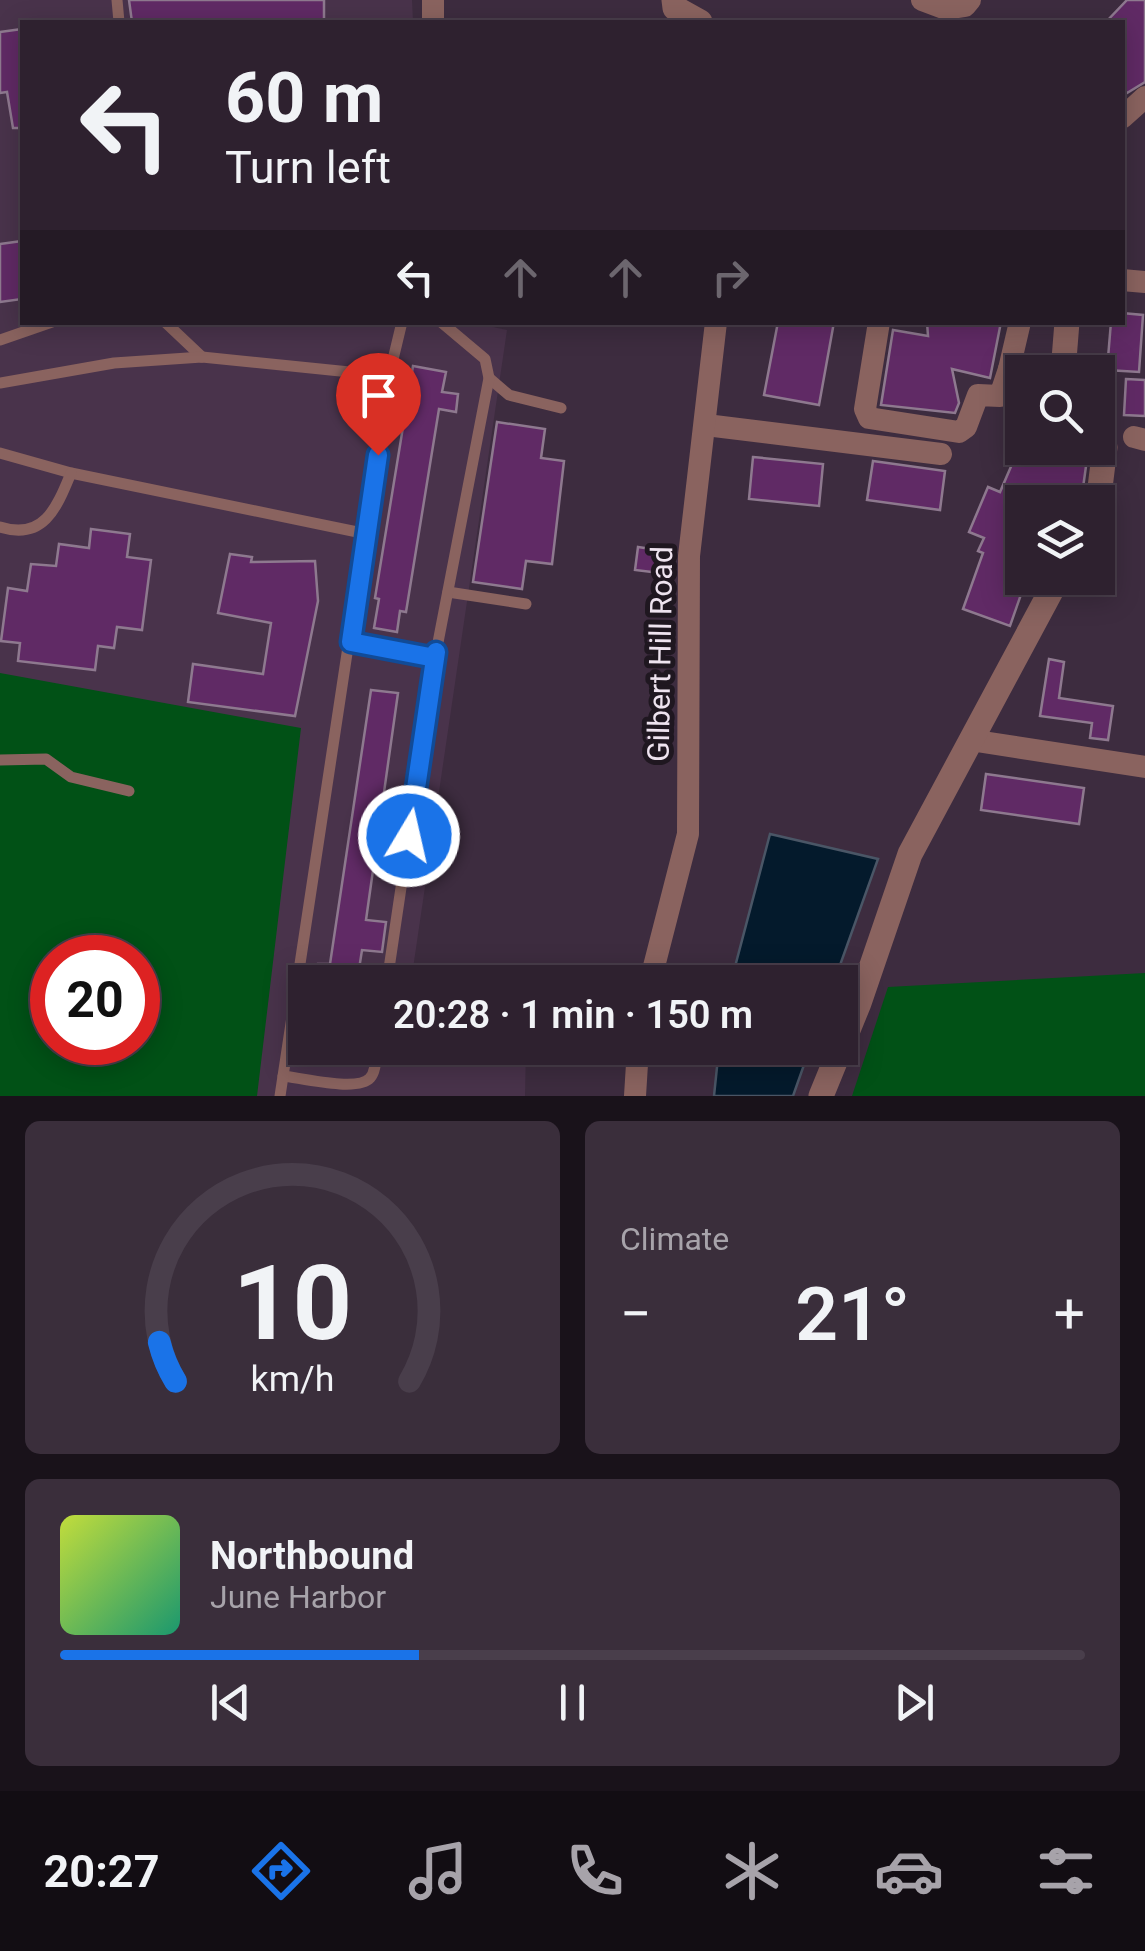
<!DOCTYPE html>
<html lang="en">
<head>
<meta charset="utf-8">
<style>
  :root { --surface:#2e212f; --page:#3a2e3b; --text:#f1f3f6; --muted:#a7a3aa; --line:#493e4b; --accent:#1a73e8 }
  body { margin:0; font-family:Roboto,sans-serif; background:var(--page); color:var(--text); height:100vh; display:flex; flex-direction:column; font-size:38px; white-space:nowrap }
  * { box-sizing:border-box; margin:0 }
  p { font-size:32px; color:var(--muted) }
  .icon { flex:none; width:55px; height:55px; fill:none; stroke:currentColor; stroke-width:2; stroke-linecap:round; stroke-linejoin:round }
  .map { position:relative; height:1096px; overflow:hidden }
  .side { display:flex; flex-direction:column; gap:25px; padding:25px; background:#19121a; flex:1 }
  .side>* { flex:none }
  .guide { position:absolute; left:20px; top:20px; width:1105px; height:305px; border-radius:0px; box-shadow:0 5px 25px #0003,0 0 0 2px var(--line); background:#2e212f; color:var(--text); overflow:hidden }
  .tools { position:absolute; left:1005px; top:355px; display:grid; gap:20px }
  .tools a { display:grid; place-items:center; width:110px; height:110px; border-radius:0px; background:var(--surface); box-shadow:0 5px 25px #0003,0 0 0 2px var(--line); font-size:50px }
  .speed { position:absolute; left:30px; top:935px; display:flex; gap:20px; font-size:50px; font-weight:700; text-align:center }
  .speed>* { display:grid; place-content:center; width:130px; height:130px; border-radius:50%; background:var(--surface); box-shadow:0 5px 25px #0003,0 0 0 2px var(--line); line-height:1 }
  .speed .limit { border:15px solid #d22; background:#fff; color:#111 }
  .pin { position:absolute; display:grid; place-items:center; width:85px; height:85px; color:#fff; margin:-102px -42px; border-radius:50% 50% 50% 0; rotate:-45deg; box-shadow:0 0 10px #0007 }
  .pin .icon { rotate:45deg }
  .me { position:absolute; width:110px; margin:-55px; rotate:9deg; stroke-linejoin:round; filter:drop-shadow(0 0 8px #0008) }
  .turn { display:flex; align-items:center; gap:35px; height:210px; padding:0 40px; font-size:45px }
  .turn .icon { width:130px; height:130px; stroke-width:2.5 }
  .turn b { display:block; font-size:70px; line-height:85px }
  .lanes { display:flex; align-items:center; height:95px; padding:0 40px; background:#0003; justify-content:center; gap:50px; direction:ltr }
  .lanes .off { opacity:.35 }
  .big { font-size:75px; font-weight:600; line-height:1.1 }
  .side .card { flex:1; display:flex; flex-direction:column; justify-content:center; gap:15px; min-width:0; padding:0 35px; border-radius:15px; background:var(--page) }
  .side .dial { align-items:center; gap:0 }
  .dial svg { height:260px; overflow:visible; fill:none; stroke:var(--line); stroke-width:7; stroke-linecap:round; text-anchor:middle }
  .dial text { fill:var(--text); stroke:none }
  .song { display:flex; align-items:center; gap:30px }
  .cover { width:120px; height:120px; border-radius:15px; background:linear-gradient(135deg,hsl(70 70% 55%),hsl(160 70% 35%)) }
  .played { height:10px; border-radius:5px; background:linear-gradient(90deg,var(--accent) 35%,var(--line) 35%) }
  .keys { display:flex; justify-content:space-around; direction:ltr }
  .heat { display:flex; justify-content:space-between; align-items:center; font-size:55px; direction:ltr }
  .side .tiles { flex:1; display:grid; gap:25px; grid-template-columns:1fr 1fr }
  .card:last-child { grid-column:span 2 }
  .trip { position:absolute; left:288px; top:965px; width:570px; height:100px; border-radius:0px; background:var(--surface); box-shadow:0 5px 25px #0003,0 0 0 2px var(--line); font-weight:600; line-height:100px; text-align:center }
  .tabs { display:flex; height:160px; justify-content:space-around; align-items:center; background:#120d13; color:var(--muted) }
  .tabs .icon { width:70px; height:70px }
  .tabs .active { color:var(--accent) }
  .tabs b { font-size:45px; color:var(--text) }
  .map>svg:first-child { display:block }
  .built { fill:#49334b; fill-rule:evenodd }
  .green { fill:#015116; fill-rule:evenodd }
  .water { fill:#041a2c; stroke:#4a5666; stroke-width:2.5 }
  .building { fill:#602a65; stroke:#8e798f; stroke-width:2.5 }
  .lines { fill:none; stroke-linecap:round; stroke-linejoin:round }
  .service { stroke:#8a635f; stroke-width:11 }
  .minor { stroke:#8a635f; stroke-width:22 }
  .tertiary { stroke:#8a635f; stroke-width:25 }
  .route-casing { stroke:#114b97; stroke-width:25 }
  .route { stroke:#1a73e8; stroke-width:18 }
  .labels { text-anchor:middle; dominant-baseline:central; stroke-width:10; stroke-linejoin:round; paint-order:stroke }
  .street-label { font-size:30px; fill:#eee3ef; stroke:#1f1720 }
</style>
</head>
<body>
<div class="map">
<svg width="1145" height="1096" viewBox="0 0 1145 1096">
  <rect width="100%" height="100%" fill="#3d2c3f"/>
  <path class="built" d="M0 0H412L413 22H22V322H469L507 330 411 982H305V1048H526L525 1096H0ZM52 958H138V1042H52Z"/>
  <g class="green">
    <path d="M0 673 301 728 257 1096H0ZM52 958H138V1042H52Z"/>
    <path d="M1145 973V1096H852L888 987Z"/>
  </g>
  <g class="water">
    <path d="M770 834 878 859 834 982H731Z"/>
    <path d="M719 1048H810L793 1096H714Z"/>
  </g>
  <g class="building">
    <path d="M129 0H324V22H132Z"/>
    <path d="M1127 0H1145V82L1127 93 1122 89V22H1106Z"/>
    <path d="M22 29V128H13L7 92 0 93V32Z"/>
    <path d="M22 241V299L0 302V244Z"/>
    <path d="M1122 313 1143 315 1139 372 1107 370 1111 322H1122Z"/>
    <path d="M778 322H834L819 405 764 395Z"/>
    <path d="M927 322H1001L990 378 952 369 959 403 955 413 881 405 893 330 928 336Z"/>
    <path d="M413 366 446 372 442 392 458 394 456 412 439 409 406 612 400 611 397 632 374 628 379 599 375 598Z"/>
    <path d="M1126 379 1145 380V416L1124 415Z"/>
    <path d="M497 422 545 429 541 458 564 461 552 564 526 561 522 589 473 582Z"/>
    <path d="M1019 448H1077L1088 452 1081 502H1022L1025 583 1010 626 963 609 983 553 978 551 984 538 969 532 988 487 1000 492Z"/>
    <path d="M753 457 823 464 819 506 749 499Z"/>
    <path d="M873 461 945 471 940 510 867 500Z"/>
    <path d="M91 529 130 534 127 557 151 560 142 630 117 627 114 648 98 646 95 670 18 661 20 643 1 641 8 588 27 591 31 564 56 566 59 544 89 548Z"/>
    <path d="M638 547 672 552 669 574 635 570Z"/>
    <path d="M230 554 252 557 251 562 315 561 318 601 295 716 188 702 193 664 263 674 271 623 218 613Z"/>
    <path d="M1049 659 1064 662 1059 698 1113 706 1108 740 1090 738 1092 723 1040 716Z"/>
    <path d="M371 690 398 693 366 920 386 922 382 952 362 950 357 982H316L318 964H330Z"/>
    <path d="M986 774 1084 788 1079 824 981 810Z"/>
  </g>
  <g class="lines">
    <g class="service">
      <path d="M117 0 119 22"/>
      <path d="M165 322 202 357"/>
      <path d="M0 340 52 322"/>
      <path d="M489 378 509 395 561 408"/>
      <path d="M0 383 114 363 202 357 389 376"/>
      <path d="M0 453 71 473 367 534"/>
      <path d="M0 527C44 541 57 507 71 473"/>
      <path d="M448 592 526 604"/>
      <path d="M351 642 435 658 489 378 485 359 441 322"/>
      <path d="M0 760 46 759 71 777 129 791"/>
      <path d="M387 982 436 652"/>
      <path d="M283 1076C301 1078 358 1092 370 1078 376 1072 376 1057 377 1048"/>
      <path d="M280 1096 389 376 402 322"/>
    </g>
    <g class="minor">
      <path d="M922 0 946 9 965 6 970 0"/>
      <path d="M433 22V0"/>
      <path d="M1122 118 1145 97"/>
      <path d="M1122 280 1145 282"/>
      <path d="M879 322 865 409 869 418 959 432 966 427 978 395 1000 396 1009 369 1024 372"/>
      <path d="M1009 369 1020 322"/>
      <path d="M706 425 941 454"/>
      <path d="M1134 437 1145 440"/>
      <path d="M970 740 1145 767"/>
      <path d="M650 982 688 834 689 556 716 322"/>
      <path d="M635 1096 638 1048"/>
    </g>
    <g class="tertiary">
      <path d="M674 0 675 8 700 22"/>
      <path d="M1063 372 1067 322"/>
      <path d="M1098 437 1105 447 1098 504"/>
      <path d="M821 1096 859 1003 910 854 1058 578"/>
    </g>
  </g>
  <g class="lines">
    <g class="route-casing">
      <path id="route" d="M378 455 351 642 435 658 436 652 409 836"/>
    </g>
    <use href="#route" class="route"/>
  </g>
  <g class="labels">
    <g class="street-label">
      <text transform="translate(660 654) rotate(-89)">Gilbert Hill Road</text>
    </g>
  </g>
</svg>
<div class="tools">
<a><svg class="icon" aria-label="search" viewBox="0 0 24 24"><circle cx="10" cy="10" r="6"/><path d="M15 15l6 6"/></svg></a>
<a><svg class="icon" aria-label="layers" viewBox="0 0 24 24"><path d="M12 4l9 5-9 5-9-5zM3 14l9 5 9-5"/></svg></a>
</div>
<div class="speed"><div class="limit">20</div></div>
<div class="pin" style="left:378px;top:455px;background:#d93025"><svg class="icon" aria-label="arrive" viewBox="0 0 24 24"><path d="M6 21V4h12l-3 4 3 4H6"/></svg></div>
<svg class="me" style="left:409px;top:836px" viewBox="-20 -20 40 40"><circle r="17" fill="#1a73e8" stroke="#fff" stroke-width="3"/><path d="M0-11L8 9 0 5-8 9z" fill="#fff"/></svg>
<div class="trip">20:28 · 1 min · 150 m</div>
<div class="guide">
<div class="turn"><svg class="icon" aria-label="left" viewBox="0 0 24 24"><path d="M17 20v-9H6M10 6l-5 5 5 5"/></svg><div><b>60 m</b>Turn left</div></div>
<div class="lanes"><svg class="icon" aria-label="left" viewBox="0 0 24 24"><path d="M17 20v-9H6M10 6l-5 5 5 5"/></svg><svg class="icon off" aria-label="ahead" viewBox="0 0 24 24"><path d="M12 20V5M6 11l6-6 6 6"/></svg><svg class="icon off" aria-label="ahead" viewBox="0 0 24 24"><path d="M12 20V5M6 11l6-6 6 6"/></svg><svg class="icon off" aria-label="right" viewBox="0 0 24 24"><path d="M7 20v-9h11M14 6l5 5-5 5"/></svg></div>
</div>
</div>
<section class="side">
<div class="tiles">
<div class="card dial"><svg viewBox="0 0 100 80">
<path d="M14 69A42 42 0 1 1 86 69"/>
<path d="M14 69A42 42 0 0 1 9 57" stroke="#1a73e8"/>
<text x="50" y="56" font-size="32" font-weight="700">10</text>
<text x="50" y="72" font-size="11">km/h</text>
</svg></div>
<div class="card"><p>Climate</p>
<div class="heat"><a>−</a><b class="big">21°</b><a>+</a></div>
</div>
<div class="card">
<div class="song"><i class="cover"></i><div><b>Northbound</b><p>June Harbor</p></div></div>
<div class="played"></div>
<div class="keys"><svg class="icon" aria-label="previous" viewBox="0 0 24 24"><path d="M18 5L8 12l10 7zM5 5v14"/></svg><svg class="icon" aria-label="pause" viewBox="0 0 24 24"><path d="M8 5v14M16 5v14"/></svg><svg class="icon" aria-label="next" viewBox="0 0 24 24"><path d="M6 5l10 7-10 7zM19 5v14"/></svg></div>
</div>
</div>
</section>
<nav class="tabs">
<b>20:27</b>
<svg class="icon active" aria-label="directions" viewBox="0 0 24 24"><path d="M12 3l9 9-9 9-9-9zM9 14v-3h6M13 9l2 2-2 2"/></svg>
<svg class="icon" aria-label="music" viewBox="0 0 24 24"><path d="M9 18V5l10-2v13"/><circle cx="6" cy="18" r="3"/><circle cx="16" cy="16" r="3"/></svg>
<svg class="icon" aria-label="phone" viewBox="0 0 24 24"><path d="M5 4h4l2 5-3 2q2 4 5 5l2-3 5 2v4C11 20 4 13 5 4z"/></svg>
<svg class="icon" aria-label="climate" viewBox="0 0 24 24"><path d="M12 3v18M4 7l16 10M4 17L20 7"/></svg>
<svg class="icon" aria-label="car" viewBox="0 0 24 24"><path d="M5 17H2v-5l4-1 3-4h7l3 4 3 1v5h-3M9 17h6M6 11h13"/><circle cx="7" cy="17" r="2"/><circle cx="17" cy="17" r="2"/></svg>
<svg class="icon" aria-label="filters" viewBox="0 0 24 24"><path d="M4 7h16M4 17h16"/><circle cx="9" cy="7" r="2"/><circle cx="15" cy="17" r="2"/></svg>
</nav>
</body>
</html>
